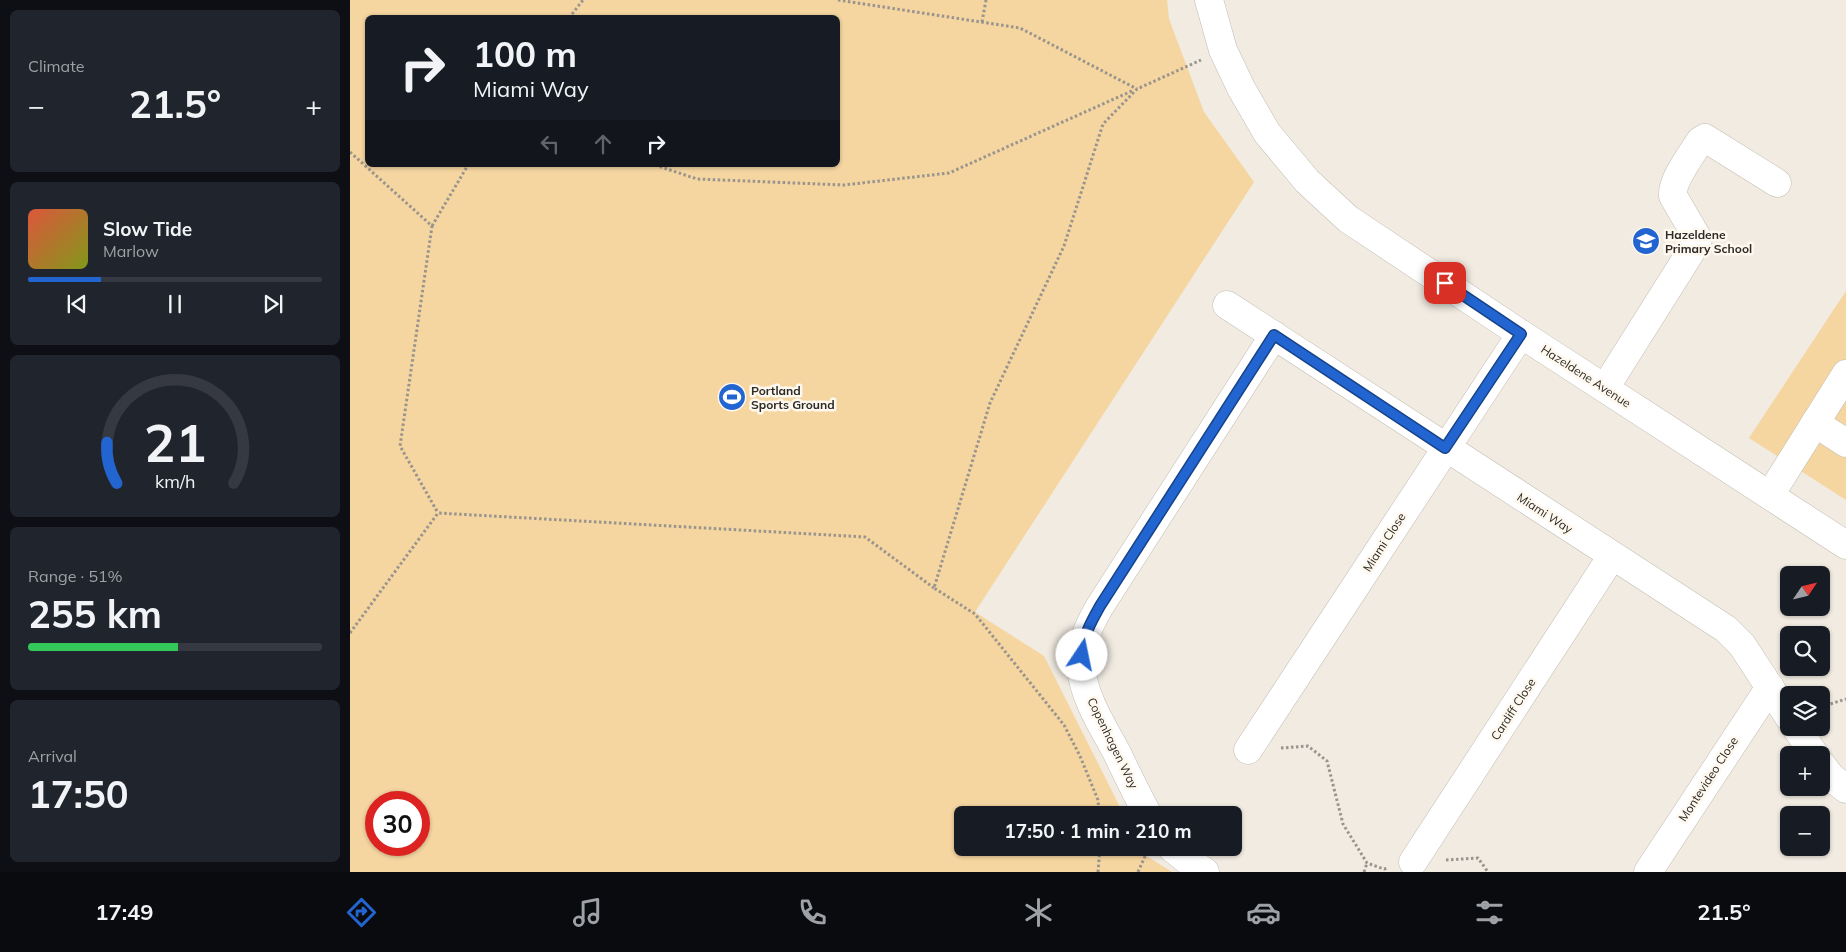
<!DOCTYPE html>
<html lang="en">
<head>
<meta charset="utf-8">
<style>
  :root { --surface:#171b24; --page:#20242c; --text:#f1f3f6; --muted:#9ea1a6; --line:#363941; --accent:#2265d1 }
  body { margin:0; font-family:Mulish,sans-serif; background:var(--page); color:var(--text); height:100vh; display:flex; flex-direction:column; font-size:19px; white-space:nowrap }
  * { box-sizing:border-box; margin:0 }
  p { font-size:16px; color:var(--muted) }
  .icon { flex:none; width:28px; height:28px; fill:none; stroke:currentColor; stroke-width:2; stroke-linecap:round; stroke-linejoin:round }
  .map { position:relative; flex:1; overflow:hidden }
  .details { display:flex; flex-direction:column; gap:10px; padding:10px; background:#0d0f14; width:350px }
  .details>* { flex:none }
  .guide { position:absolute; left:15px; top:15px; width:475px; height:152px; border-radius:8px; box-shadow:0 1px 4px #0004; background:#171b24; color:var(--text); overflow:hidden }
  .needle { width:32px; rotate:55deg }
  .tools { position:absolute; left:1430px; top:566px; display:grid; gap:10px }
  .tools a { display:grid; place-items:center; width:50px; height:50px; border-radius:8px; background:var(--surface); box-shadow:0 1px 4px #0004; font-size:25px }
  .speed { position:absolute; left:15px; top:791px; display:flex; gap:10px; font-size:25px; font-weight:700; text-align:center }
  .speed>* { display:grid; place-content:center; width:65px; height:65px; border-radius:50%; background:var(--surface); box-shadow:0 1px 4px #0004; line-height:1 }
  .speed .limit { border:8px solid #d22; background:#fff; color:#111 }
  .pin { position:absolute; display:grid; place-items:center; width:42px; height:42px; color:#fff; margin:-21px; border-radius:10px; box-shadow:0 2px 8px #0006 }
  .me { position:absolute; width:55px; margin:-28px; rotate:11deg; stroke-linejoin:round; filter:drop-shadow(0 0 4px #0008) }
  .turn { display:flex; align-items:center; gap:18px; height:105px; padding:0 25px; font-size:22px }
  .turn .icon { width:65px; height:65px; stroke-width:2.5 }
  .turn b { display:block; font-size:35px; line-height:42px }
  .lanes { display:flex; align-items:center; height:48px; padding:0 25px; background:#0003; justify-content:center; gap:25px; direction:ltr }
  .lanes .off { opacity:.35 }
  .big { font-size:38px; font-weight:700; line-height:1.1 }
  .details .widget { flex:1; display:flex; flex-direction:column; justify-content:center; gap:8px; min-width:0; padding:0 18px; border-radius:8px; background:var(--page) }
  .details .dial { align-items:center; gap:0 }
  .dial svg { height:130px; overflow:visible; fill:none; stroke:var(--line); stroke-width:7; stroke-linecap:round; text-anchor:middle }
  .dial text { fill:var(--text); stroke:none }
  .song { display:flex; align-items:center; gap:15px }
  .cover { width:60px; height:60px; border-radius:8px; background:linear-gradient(135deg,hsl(10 70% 55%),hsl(70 70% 35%)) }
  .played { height:5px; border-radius:2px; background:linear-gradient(90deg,var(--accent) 25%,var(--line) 25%) }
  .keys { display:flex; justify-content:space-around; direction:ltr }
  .heat { display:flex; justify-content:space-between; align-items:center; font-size:28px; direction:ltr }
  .charge { height:8px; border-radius:4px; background:linear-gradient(90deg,#34c759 51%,var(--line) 0) }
  .trip { position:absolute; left:604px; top:806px; width:288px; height:50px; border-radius:8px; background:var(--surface); box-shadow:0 1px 4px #0004; font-weight:700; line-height:50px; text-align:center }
  .tabs { display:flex; height:80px; justify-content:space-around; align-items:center; background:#090b0e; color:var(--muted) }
  .tabs .icon { width:35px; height:35px }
  .tabs .on { color:var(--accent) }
  .tabs b { font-size:22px; color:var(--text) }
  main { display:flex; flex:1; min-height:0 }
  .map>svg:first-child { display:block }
  .green { fill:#f5d5a0; fill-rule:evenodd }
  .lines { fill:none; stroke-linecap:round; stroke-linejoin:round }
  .minor-casing { stroke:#c3bdb3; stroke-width:29 }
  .path { stroke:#99948d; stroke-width:3; stroke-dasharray:2.5 2.5; stroke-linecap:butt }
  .minor { stroke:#fff; stroke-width:28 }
  .route-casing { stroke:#164288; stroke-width:12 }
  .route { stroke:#2265d1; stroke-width:9 }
  .labels { text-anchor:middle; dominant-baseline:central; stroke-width:5; stroke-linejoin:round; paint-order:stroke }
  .poi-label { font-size:12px; font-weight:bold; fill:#2d2b27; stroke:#fef8ee; text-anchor:start }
  .street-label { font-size:12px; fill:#2d2b27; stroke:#fef8ee }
</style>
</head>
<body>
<main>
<section class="details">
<div class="widget"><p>Climate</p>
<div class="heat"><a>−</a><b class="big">21.5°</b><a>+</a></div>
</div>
<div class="widget">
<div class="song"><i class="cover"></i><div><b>Slow Tide</b><p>Marlow</p></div></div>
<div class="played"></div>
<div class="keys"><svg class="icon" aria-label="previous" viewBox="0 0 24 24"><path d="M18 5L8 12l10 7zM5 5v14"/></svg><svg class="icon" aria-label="pause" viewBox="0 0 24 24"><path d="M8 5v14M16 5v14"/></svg><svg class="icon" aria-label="next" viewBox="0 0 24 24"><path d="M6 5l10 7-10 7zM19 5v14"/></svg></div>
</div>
<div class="widget dial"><svg viewBox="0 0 100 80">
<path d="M14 69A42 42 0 1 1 86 69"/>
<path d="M14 69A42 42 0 0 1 8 44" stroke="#2265d1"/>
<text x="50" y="56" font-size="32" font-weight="700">21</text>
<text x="50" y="72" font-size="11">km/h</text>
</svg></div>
<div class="widget"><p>Range · 51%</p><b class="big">255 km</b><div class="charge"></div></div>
<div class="widget"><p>Arrival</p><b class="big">17:50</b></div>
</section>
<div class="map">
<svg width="1496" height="872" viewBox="0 0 1496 872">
  <rect width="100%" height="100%" fill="#f1ebe1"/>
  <g class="green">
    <path d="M0 0H817L819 19 854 112 904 182 625 612 694 656 774 815H612V848H791L795 855 822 872H0ZM18 18H488V165H18ZM26 802H69V845H26Z"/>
    <path d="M1496 291V500L1399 438Z"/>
  </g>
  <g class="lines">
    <g class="minor-casing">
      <g id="minor">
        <path d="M859 0 873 50 891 88 917 133 957 181 998 219 1171 334 1496 545"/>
        <path d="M877 305 1376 629 1392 645 1439 717"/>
        <path d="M1255 388 1347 242 1348 239 1323 196C1321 181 1342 154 1350 141L1355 138 1427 183"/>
        <path d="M1465 423 1496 443"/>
        <path d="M1420 495 1496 374"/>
        <path d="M1446 728 1465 755"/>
        <path d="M898 750 1171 334"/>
        <path d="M1471 764 1481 777 1496 789"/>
        <path d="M798 815C787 795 777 774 767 753 753 727 734 698 731 668 729 645 739 625 750 606L924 335"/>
        <path d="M822 848 837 860 855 872"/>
        <path d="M1063 862 1262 556"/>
        <path d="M1298 872 1420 687"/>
      </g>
    </g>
    <g class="path">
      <path d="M488 0 670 28 787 89"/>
      <path d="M219 18 233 0"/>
      <path d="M632 22 636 0"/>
      <path d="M0 152 82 226 50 446 88 513"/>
      <path d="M305 165 347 179 494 185 599 173 784 90"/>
      <path d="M82 226 118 165"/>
      <path d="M0 633 88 513 515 537 584 588"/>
      <path d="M1471 707 1496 699"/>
      <path d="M931 748 958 746 977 761 993 824 1017 863 1034 869 1038 868"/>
      <path d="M749 815 748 800 730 756 714 725 625 614 584 588 640 403 714 246 753 124 787 89 851 60"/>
      <path d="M1096 860 1128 858 1138 872"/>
      <path d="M748 872 750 848"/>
      <path d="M788 872 796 854"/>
      <path d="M1014 872 1017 863"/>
    </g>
    <use href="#minor" class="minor"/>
  </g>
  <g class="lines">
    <g class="route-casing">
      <path id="route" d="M732 655C733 636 741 622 750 606L924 335 1095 448 1171 334 1095 283"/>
    </g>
    <use href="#route" class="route"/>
  </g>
  <defs>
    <g id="school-disc" transform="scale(1.4375)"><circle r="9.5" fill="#2265d1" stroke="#fef8ee"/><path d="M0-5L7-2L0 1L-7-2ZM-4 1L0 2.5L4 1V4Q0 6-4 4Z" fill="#fff"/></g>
    <g id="stadium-disc" transform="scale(1.4375)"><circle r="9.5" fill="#2265d1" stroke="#fef8ee"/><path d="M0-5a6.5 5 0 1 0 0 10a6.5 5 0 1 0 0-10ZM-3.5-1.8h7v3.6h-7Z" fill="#fff"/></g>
  </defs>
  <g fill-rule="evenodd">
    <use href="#school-disc" x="1296" y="241"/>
    <use href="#stadium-disc" x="382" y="397"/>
  </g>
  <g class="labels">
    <g class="poi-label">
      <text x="1315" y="234">Hazeldene<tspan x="1315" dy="14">Primary School</tspan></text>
      <text x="401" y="390">Portland<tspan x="401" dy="14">Sports Ground</tspan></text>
    </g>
    <g class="street-label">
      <text transform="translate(1236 376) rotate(33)">Hazeldene Avenue</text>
      <text transform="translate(1195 513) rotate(33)">Miami Way</text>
      <text transform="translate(1034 542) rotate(-57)">Miami Close</text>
      <text transform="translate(1163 709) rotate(-57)">Cardiff Close</text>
      <text transform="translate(763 743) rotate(64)">Copenhagen Way</text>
      <text transform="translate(1358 779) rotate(-57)">Montevideo Close</text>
    </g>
  </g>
</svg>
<div class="tools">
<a><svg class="needle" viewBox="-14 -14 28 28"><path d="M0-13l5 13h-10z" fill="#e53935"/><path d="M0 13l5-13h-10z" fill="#9ea1a6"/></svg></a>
<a><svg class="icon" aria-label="search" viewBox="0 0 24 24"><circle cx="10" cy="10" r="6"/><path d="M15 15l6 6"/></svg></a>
<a><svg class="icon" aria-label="layers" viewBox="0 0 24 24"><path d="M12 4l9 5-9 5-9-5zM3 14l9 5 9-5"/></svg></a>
<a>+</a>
<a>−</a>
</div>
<div class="speed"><div class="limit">30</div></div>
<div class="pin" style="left:1095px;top:283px;background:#d93025"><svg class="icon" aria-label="arrive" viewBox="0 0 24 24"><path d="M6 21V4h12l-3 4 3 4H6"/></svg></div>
<svg class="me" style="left:732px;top:655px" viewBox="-20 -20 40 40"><circle r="19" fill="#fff"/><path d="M0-13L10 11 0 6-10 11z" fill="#2265d1"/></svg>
<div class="trip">17:50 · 1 min · 210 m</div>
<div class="guide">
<div class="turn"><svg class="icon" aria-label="right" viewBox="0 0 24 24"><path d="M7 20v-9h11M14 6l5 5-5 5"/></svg><div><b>100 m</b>Miami Way</div></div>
<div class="lanes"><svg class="icon off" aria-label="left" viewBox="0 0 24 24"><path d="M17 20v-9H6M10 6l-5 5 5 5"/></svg><svg class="icon off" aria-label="ahead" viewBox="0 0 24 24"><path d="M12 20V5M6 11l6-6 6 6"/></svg><svg class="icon" aria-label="right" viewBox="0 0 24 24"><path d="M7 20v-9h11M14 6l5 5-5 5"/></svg></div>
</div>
</div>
</main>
<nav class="tabs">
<b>17:49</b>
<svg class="icon on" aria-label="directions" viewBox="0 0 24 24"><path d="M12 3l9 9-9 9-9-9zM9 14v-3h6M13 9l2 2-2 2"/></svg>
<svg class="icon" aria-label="music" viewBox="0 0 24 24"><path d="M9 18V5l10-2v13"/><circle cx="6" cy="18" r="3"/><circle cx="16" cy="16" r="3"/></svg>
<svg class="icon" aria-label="phone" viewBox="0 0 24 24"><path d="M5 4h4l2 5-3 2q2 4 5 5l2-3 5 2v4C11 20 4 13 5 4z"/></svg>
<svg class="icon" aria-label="climate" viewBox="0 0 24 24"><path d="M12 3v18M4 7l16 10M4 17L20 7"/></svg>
<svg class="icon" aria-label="car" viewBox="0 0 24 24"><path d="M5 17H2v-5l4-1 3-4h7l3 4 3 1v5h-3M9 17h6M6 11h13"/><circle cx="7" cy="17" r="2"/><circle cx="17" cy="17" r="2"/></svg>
<svg class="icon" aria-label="filters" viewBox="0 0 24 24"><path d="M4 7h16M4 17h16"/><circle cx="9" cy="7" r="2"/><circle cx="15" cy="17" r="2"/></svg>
<b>21.5°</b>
</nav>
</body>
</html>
